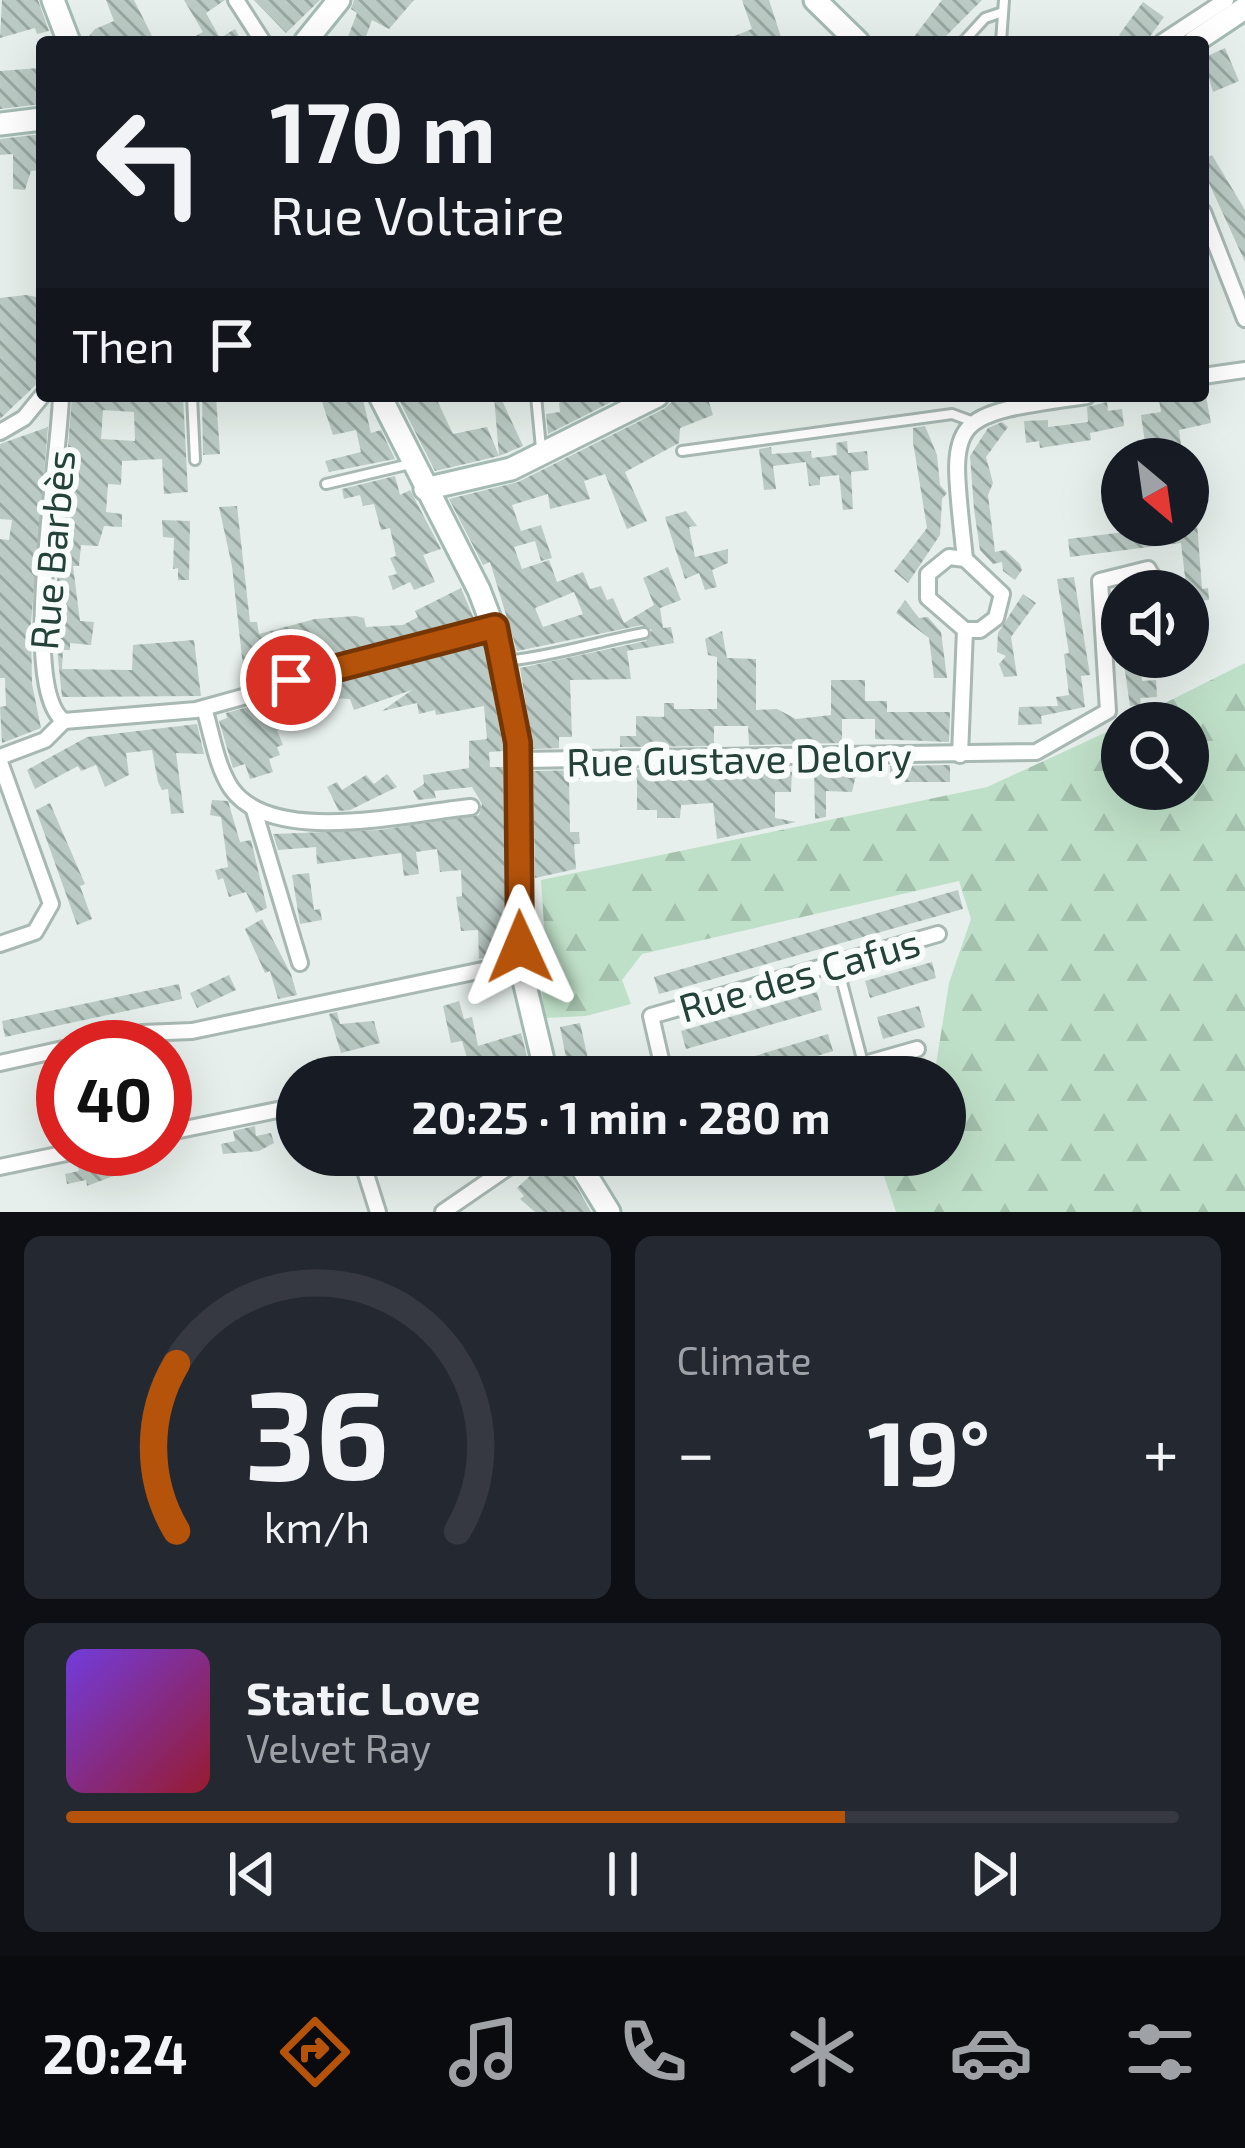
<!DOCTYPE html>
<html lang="en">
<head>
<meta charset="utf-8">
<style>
  :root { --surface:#171b24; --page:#242831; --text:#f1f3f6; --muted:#9ea1a6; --line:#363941; --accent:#b45309 }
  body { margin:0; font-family:"Exo 2",sans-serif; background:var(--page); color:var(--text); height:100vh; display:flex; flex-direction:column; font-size:45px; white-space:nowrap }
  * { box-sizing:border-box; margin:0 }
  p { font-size:39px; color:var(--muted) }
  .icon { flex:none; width:66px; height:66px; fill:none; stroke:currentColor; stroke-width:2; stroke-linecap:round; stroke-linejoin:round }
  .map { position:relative; height:1212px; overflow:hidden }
  .side { display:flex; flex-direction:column; gap:24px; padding:24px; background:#0d0f14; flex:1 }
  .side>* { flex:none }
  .guide { position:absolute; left:36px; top:36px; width:1173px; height:366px; border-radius:12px; box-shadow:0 12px 48px #0002; background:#171b24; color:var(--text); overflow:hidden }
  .needle { width:78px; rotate:151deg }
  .tools { position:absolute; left:1101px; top:438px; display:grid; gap:24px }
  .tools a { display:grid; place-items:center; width:108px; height:108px; border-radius:50%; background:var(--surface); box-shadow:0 12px 48px #0002; font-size:60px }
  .speed { position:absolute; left:36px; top:1020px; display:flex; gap:24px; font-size:60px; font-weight:700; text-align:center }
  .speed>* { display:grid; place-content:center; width:156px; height:156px; border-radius:50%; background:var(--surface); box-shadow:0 12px 48px #0002; line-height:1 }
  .speed .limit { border:18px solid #d22; background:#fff; color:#111 }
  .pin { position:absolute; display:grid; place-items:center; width:102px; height:102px; color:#fff; margin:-51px; border:6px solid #fff; border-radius:50%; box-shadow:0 3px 12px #0007 }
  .me { position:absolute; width:132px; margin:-66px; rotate:359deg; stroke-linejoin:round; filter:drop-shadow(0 0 9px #0008) }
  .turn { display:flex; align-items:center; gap:42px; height:252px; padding:0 36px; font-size:54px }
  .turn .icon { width:156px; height:156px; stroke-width:2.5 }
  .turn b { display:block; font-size:84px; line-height:102px }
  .then { display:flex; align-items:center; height:114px; padding:0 36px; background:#0003; gap:24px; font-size:45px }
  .big { font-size:90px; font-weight:700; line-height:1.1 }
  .side .tile { flex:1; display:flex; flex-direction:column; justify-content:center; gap:18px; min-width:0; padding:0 42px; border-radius:18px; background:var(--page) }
  .side .dial { align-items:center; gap:0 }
  .dial svg { height:312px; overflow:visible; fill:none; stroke:var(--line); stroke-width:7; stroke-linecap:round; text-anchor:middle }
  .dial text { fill:var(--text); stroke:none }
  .song { display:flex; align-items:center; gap:36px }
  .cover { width:144px; height:144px; border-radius:18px; background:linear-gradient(135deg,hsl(260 70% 55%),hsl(350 70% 35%)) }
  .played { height:12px; border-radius:6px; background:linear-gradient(90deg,var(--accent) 70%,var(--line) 70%) }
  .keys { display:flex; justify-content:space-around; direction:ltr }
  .heat { display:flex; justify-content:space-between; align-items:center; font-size:66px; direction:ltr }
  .side .tiles { flex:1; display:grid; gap:24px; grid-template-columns:1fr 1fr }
  .tile:last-child { grid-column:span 2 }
  .trip { position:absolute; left:276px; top:1056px; width:690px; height:120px; border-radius:60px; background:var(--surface); box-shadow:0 12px 48px #0002; font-weight:700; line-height:120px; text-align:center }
  .menu { display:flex; height:192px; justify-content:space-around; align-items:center; background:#090b0e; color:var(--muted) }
  .menu .icon { width:84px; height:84px }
  .menu .active { color:var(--accent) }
  .menu b { font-size:54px; color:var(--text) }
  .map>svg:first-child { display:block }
  .forest { fill:url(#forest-firs) }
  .building { fill:url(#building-back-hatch); fill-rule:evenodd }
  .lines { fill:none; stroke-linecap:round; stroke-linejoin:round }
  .lane-casing { stroke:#a8b8b2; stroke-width:14 }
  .street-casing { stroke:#a8b8b2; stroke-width:20 }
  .secondary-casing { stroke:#a4bbb3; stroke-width:27 }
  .lane { stroke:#fff; stroke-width:8 }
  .street { stroke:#fff; stroke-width:14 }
  .secondary { stroke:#fff; stroke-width:21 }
  .route-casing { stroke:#753606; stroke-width:30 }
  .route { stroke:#b45309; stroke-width:21 }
  .labels { text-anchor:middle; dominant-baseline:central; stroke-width:12; stroke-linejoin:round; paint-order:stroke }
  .street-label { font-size:39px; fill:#24423a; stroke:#f7fbf9 }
</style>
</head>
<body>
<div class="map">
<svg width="1245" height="1212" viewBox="0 0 1245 1212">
  <defs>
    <pattern id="forest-firs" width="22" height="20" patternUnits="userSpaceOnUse" patternTransform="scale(3)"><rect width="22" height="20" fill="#bfe0c8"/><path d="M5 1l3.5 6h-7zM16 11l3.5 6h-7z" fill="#a4c1ad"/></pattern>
    <pattern id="building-back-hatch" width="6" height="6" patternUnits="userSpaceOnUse" patternTransform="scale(3)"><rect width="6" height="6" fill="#bbcac4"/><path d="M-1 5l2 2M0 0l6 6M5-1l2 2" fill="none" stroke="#98a6a0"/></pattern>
  </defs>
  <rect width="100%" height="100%" fill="#e6efeb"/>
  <path class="forest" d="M1245 663V1212H896L877 1155H945V1077H934L949 983 971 919 959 881 642 954 622 980 631 1004 586 1016 545 1018 536 941H545L541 880 987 787 1122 725V789H1188V723H1125Z"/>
  <g class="building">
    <path d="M2 0H38L49 31 37 34 35 28 0 38Z"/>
    <path d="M106 0H134L155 42H84L95 29 114 21Z"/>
    <path d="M184 0H225L206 13 220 38 235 29 242 42H184L203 32Z"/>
    <path d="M254 0H320L286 33Z"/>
    <path d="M354 0H414L389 29 372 20 364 42H346L357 13 351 9Z"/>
    <path d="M742 0H769L781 37 719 42 752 29Z"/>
    <path d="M942 0H982L940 42H910Z"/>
    <path d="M1143 2 1164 17 1146 42H1129L1119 35Z"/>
    <path d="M1225 48 1239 81 1213 92 1203 58Z"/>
    <path d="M39 68 42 104 0 109V71Z"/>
    <path d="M42 134V170L31 171 25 190 13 189V154L0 155V139Z"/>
    <path d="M1212 155 1245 210V262L1203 170V159Z"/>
    <path d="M26 295 42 298 37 333H42V379L0 419V298Z"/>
    <path d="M133 396H183L188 492 164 494 162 459 122 461 121 485 108 484 106 512 122 514V527L104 526 98 546 81 545 79 566H73L80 621 94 622 91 645 70 643V650H63L62 669 132 670 133 645 194 640 201 696 62 697 54 620 72 397ZM103 410 134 412 135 441 101 439Z"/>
    <path d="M202 396H216L220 454 203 455Z"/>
    <path d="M336 396H362L371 433 381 430 395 459 329 472 325 461 361 452 356 430 333 435 322 402Z"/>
    <path d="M397 396H435L453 434 487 427 499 456 435 471Z"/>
    <path d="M494 396H500L523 446 499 456Z"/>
    <path d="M568 396H623L548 434 546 414 560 412 559 403Z"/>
    <path d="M678 396H707L713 415 680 428 679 443 625 472 647 521 627 529 605 474 584 481 590 499 550 509 548 494 512 505 521 531 541 525 552 558 541 561 535 541 514 547 522 569 549 560 557 582 583 572 590 589 601 586 607 600 613 598 624 623 654 605 643 578 668 567 681 600 660 608 663 628 671 627 674 643 627 651 631 679 570 680 572 737H559V748L533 749 520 668 646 641 652 630 642 625 517 651 490 562 483 565 449 499 518 482 664 409ZM574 592 583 614 543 627 535 608Z"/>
    <path d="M1180 396H1206L1211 423 1179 430 1183 459H1133L1145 443 1141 415 1161 412 1159 400Z"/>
    <path d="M1107 402 1108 411 1122 409 1124 426 1090 433 1091 440 1040 448 1039 441 1026 443 1024 421 1048 420V427L1088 422 1087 407Z"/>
    <path d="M1002 422 1008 427 986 457 993 483 988 495 995 552 1005 550 1020 564 1022 570 1015 580 1003 571 1002 562 993 564 980 550 974 509 970 456 988 428Z"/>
    <path d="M925 426 937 455 940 485 947 493 942 499 940 535 908 583 894 571 927 528 913 442V428Z"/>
    <path d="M48 427 31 623 32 684 41 728 2 743 0 707 6 706 5 678H0V539L9 540 12 520 0 519V444Z"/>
    <path d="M847 441 848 453 867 451 869 470 851 472 853 509 843 510 839 475 820 477V485L809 486 806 462 773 466 776 489 764 490 759 449 771 447 772 454 811 451 812 458 837 455 836 443Z"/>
    <path d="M395 476 400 495 410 490 441 549 423 555 435 582 414 590 410 582 393 590 388 576 397 574 390 558 396 556 390 528 381 530 374 504 363 506 360 495 344 499 342 489Z"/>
    <path d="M237 506 250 622H257L259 634 315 619 356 616 364 618 366 627 403 625 418 617 415 611 461 588 475 621 265 674 245 685 232 566 219 507Z"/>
    <path d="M686 511 697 526 689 527 695 557 728 549V563L712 570 717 587 705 590 699 573 685 579 665 517Z"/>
    <path d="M162 520 190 521 189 580H178V568L173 569 174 538 163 537Z"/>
    <path d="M1197 523 1202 589 1208 588 1209 600 1188 602 1181 543 1070 557 1068 539Z"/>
    <path d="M1074 577 1090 675 1081 676 1085 707 1041 716 1042 724 1018 725 1019 707 1058 706 1056 697 1069 695 1064 654 1069 653 1057 579Z"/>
    <path d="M1023 594 1036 603 1011 637 1017 676 1004 677 999 664 1006 656 997 652 998 633Z"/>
    <path d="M905 600 919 618 928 617 941 632 947 678H934L929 638 896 613Z"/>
    <path d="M722 631 727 658 756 659V710L777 709 796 719 831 715V680H865V701H887V712H950L949 742 875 739V719H842V743L749 745 748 726H714V746L620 747V736H636V716L664 717V703H674V709H717V657L708 655 705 639Z"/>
    <path d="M483 642 503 745V751L489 752 490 767H503L506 954 479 959 478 930 461 931 456 897 462 896 461 870 440 872 437 849 416 852 419 874 404 876 401 853 317 864 316 847 278 850 273 834 379 830 479 815 482 804 472 787 434 791 436 798 418 800 413 791 424 784 423 775 469 768V741L487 739 484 706 436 715 435 710 419 714 417 703 382 711 412 690 354 710 350 699 335 698 331 684Z"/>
    <path d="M1123 657H1140L1142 681 1156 680 1157 697 1140 698 1141 705 1130 706Z"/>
    <path d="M313 689 325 714 277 730 283 745 277 747 280 755 269 759 273 772 250 779 245 764 233 768 219 721 227 718 226 713 262 703 264 710Z"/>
    <path d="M197 724 204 754 176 753 184 813 171 814 168 789 162 790 158 782 152 750 126 753 129 775 105 787 96 765 81 771 78 766 35 789 27 770 87 737Z"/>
    <path d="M950 765V782H890V766Z"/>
    <path d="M858 766 852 792 826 791V817L815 819 814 767Z"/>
    <path d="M775 767 792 772 791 792H775V818L796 822 717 839 713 803 681 805 680 818H657V810H637V779H569L570 832H579L580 844H574L576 869 535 878 533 771Z"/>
    <path d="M387 774 397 787 350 810 339 811 327 787 337 782 342 790 366 775 374 784Z"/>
    <path d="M212 800 228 801 240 842 251 840 267 908 256 913 246 892 229 897 223 878 218 880 215 870 228 867 221 817 210 815Z"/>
    <path d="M50 803 85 884 80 886 92 919 77 925 36 810Z"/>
    <path d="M309 873 314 910 320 909 322 920 300 924 292 875Z"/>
    <path d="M958 890 963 909 659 994 654 977Z"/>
    <path d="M262 919 291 974 297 995 278 999 270 971 265 973 245 929Z"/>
    <path d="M932 962 936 978 870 998 865 981Z"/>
    <path d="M229 975 236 990 197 1008 190 993Z"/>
    <path d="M179 984 182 999 5 1037 2 1021Z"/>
    <path d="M817 992 822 1010 686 1049 681 1031Z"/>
    <path d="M459 1001 464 1019 472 1017 478 1046 521 1033 532 1077H485L482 1065 470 1068 462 1041 451 1043 443 1006Z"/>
    <path d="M919 1006 925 1027 883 1039 877 1017Z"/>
    <path d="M337 1012 340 1024 374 1021 380 1043 341 1053 329 1014Z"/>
    <path d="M580 1023 592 1077H570L560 1027Z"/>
    <path d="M828 1034 833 1051 798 1062 740 1077H685Z"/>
    <path d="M255 1126 256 1136 271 1133 274 1143 259 1151 223 1154 221 1144 235 1141 233 1131Z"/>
    <path d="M97 1155 100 1167 114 1165 116 1175 87 1186 86 1180 67 1184 65 1174 79 1171 77 1162Z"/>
    <path d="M552 1155H559L591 1212H535L520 1199 524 1196 517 1188Z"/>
  </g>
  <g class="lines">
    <g class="lane-casing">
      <g id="lane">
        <path d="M963 42 985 18 1003 12"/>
        <path d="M1001 42 1004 0"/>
        <path d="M192 396 195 460"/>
        <path d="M536 396 541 448"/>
        <path d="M682 451 952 414 974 422"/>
        <path d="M326 484 410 464"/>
        <path d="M506 661C555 656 596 642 644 633"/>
        <path d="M837 963 863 1063"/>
      </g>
    </g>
    <g class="street-casing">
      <g id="street">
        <path d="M236 0 263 42"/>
        <path d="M1162 42 1226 0"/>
        <path d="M1203 212 1245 319"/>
        <path d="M1203 376 1245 370"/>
        <path d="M61 396C60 459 18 688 64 721L196 710 495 627"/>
        <path d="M0 432 24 418 42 396"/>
        <path d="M949 557 965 559 1002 594 996 618 980 630H965L928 598V574Z"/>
        <path d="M965 559C950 416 941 416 1087 396"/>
        <path d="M204 708C212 734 216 765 231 788 272 847 408 813 471 807"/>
        <path d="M960 755 965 630"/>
        <path d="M0 757 45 740 64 721"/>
        <path d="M519 760 1036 752 1108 711 1100 581 1148 569 1161 591"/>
        <path d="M0 762 51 904 35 932 0 944"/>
        <path d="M254 810 300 963"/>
        <path d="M75 1047 142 1033 192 1031 521 962"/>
        <path d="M0 1063 63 1049"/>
        <path d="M665 1077 651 1016 938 934"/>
        <path d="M819 1077 917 1049"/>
        <path d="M165 1133 297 1106"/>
        <path d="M360 1155 378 1212"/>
        <path d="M0 1167 86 1149"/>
        <path d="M443 1212 526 1155"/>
      </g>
    </g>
    <g class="secondary-casing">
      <g id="secondary">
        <path d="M53 0 69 42"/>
        <path d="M815 0 858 42"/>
        <path d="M305 42 339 0"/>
        <path d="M1194 42 1245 8"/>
        <path d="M0 124 42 119"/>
        <path d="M380 396 479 590 502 650 518 744 521 968 547 1077"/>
        <path d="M425 489 511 469 657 396"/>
        <path d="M574 1155 609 1212"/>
      </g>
    </g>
    <use href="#lane" class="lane"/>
    <use href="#street" class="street"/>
    <use href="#secondary" class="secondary"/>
  </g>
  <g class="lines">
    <g class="route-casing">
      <path id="route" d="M291 680 495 627 518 743 520 947"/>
    </g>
    <use href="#route" class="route"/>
  </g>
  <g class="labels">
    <g class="street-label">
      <text transform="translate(51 550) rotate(-85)">Rue Barbès</text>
      <text transform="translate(739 758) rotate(-1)">Rue Gustave Delory</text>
      <text transform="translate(799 974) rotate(-16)">Rue des Cafus</text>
    </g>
  </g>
</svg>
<div class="tools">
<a><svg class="needle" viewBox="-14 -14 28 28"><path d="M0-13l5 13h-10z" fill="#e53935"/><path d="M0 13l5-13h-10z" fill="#9ea1a6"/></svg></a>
<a><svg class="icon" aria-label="sound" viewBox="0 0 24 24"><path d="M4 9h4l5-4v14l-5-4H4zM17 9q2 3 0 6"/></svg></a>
<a><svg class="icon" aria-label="search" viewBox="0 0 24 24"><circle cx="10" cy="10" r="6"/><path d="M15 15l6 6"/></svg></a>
</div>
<div class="speed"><div class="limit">40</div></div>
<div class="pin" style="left:291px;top:680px;background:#d93025"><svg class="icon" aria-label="arrive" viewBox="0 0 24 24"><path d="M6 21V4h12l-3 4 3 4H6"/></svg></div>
<svg class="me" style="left:520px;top:947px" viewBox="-20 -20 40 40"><path d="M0-17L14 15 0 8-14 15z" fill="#b45309" stroke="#fff" stroke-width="4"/></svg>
<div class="trip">20:25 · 1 min · 280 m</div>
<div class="guide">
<div class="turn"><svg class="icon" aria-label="left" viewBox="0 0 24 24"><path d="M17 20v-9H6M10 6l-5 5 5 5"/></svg><div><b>170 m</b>Rue Voltaire</div></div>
<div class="then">Then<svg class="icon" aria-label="arrive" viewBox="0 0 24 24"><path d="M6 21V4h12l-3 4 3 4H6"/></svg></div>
</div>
</div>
<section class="side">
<div class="tiles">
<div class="tile dial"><svg viewBox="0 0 100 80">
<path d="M14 69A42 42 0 1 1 86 69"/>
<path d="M14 69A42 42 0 0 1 14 26" stroke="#b45309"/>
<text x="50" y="56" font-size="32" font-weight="700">36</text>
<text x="50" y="72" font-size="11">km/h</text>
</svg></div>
<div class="tile"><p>Climate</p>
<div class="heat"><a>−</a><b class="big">19°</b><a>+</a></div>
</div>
<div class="tile">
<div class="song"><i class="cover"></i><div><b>Static Love</b><p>Velvet Ray</p></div></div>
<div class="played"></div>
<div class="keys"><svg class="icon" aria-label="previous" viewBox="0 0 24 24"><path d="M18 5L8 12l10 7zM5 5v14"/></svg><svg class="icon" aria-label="pause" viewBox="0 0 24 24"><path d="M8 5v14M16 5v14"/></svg><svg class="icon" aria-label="next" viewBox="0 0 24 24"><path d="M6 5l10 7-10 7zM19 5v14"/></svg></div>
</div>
</div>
</section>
<nav class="menu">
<b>20:24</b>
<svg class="icon active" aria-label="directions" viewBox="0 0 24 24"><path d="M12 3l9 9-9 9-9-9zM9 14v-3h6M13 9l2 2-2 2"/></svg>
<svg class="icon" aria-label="music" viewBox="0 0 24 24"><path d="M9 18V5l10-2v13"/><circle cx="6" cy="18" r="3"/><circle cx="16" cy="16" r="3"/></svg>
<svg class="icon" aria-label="phone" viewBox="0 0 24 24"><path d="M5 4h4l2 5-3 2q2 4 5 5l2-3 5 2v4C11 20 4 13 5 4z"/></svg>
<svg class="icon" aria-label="climate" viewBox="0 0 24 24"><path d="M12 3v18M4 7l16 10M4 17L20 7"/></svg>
<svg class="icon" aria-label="car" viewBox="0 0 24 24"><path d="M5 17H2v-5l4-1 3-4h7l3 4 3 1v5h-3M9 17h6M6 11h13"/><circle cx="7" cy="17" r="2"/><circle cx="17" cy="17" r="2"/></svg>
<svg class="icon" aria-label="filters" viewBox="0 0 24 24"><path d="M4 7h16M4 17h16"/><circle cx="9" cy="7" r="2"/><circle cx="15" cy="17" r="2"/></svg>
</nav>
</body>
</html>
